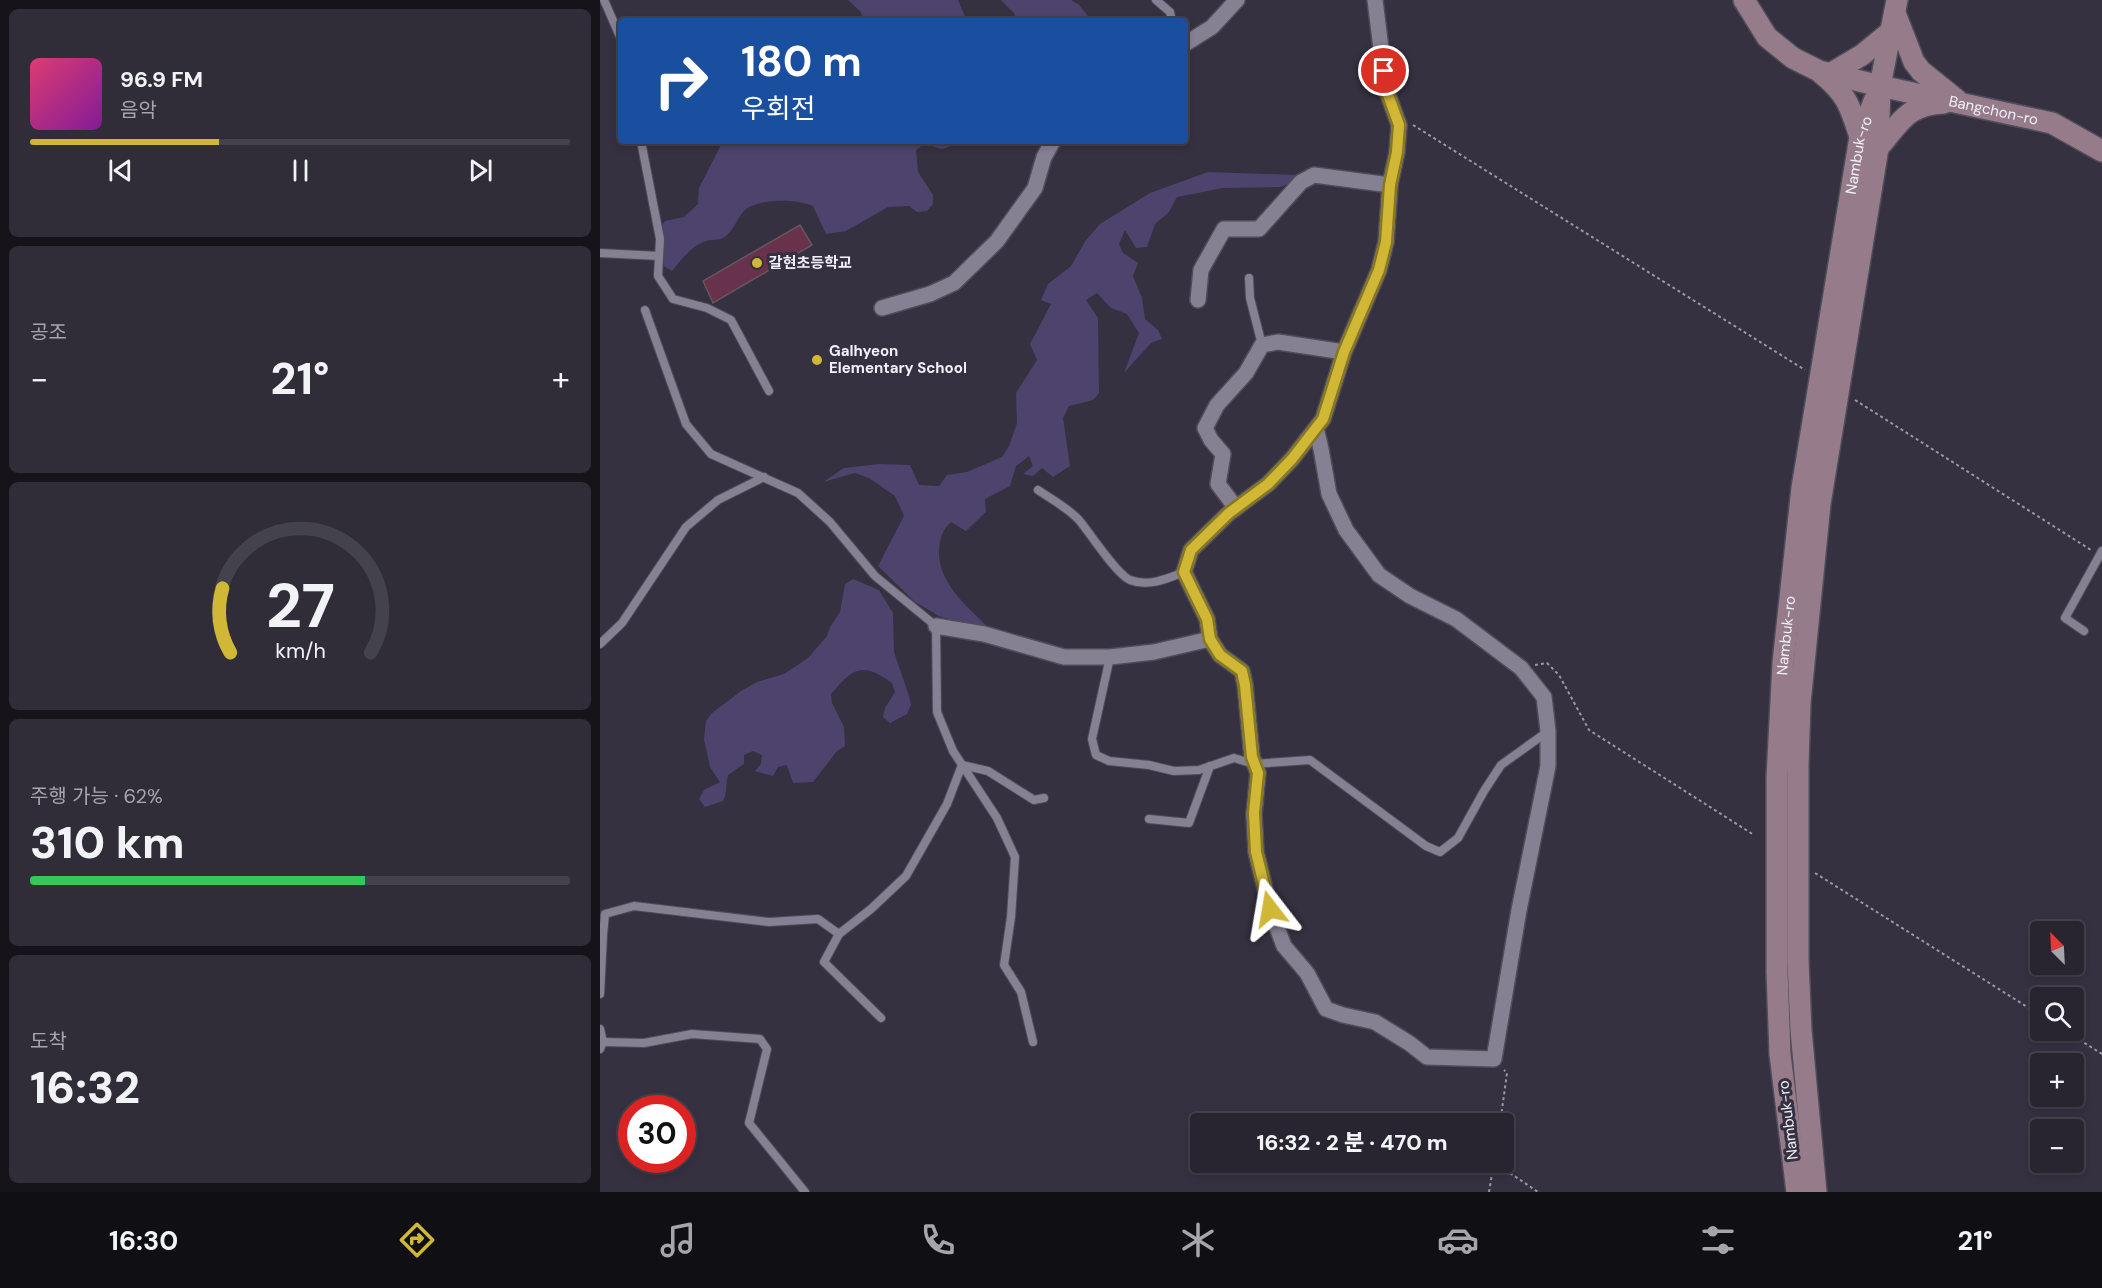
<!DOCTYPE html>
<html lang="ko">
<head>
<meta charset="utf-8">
<style>
  :root { --surface:#282530; --page:#302d38; --text:#f1f3f6; --muted:#a5a5ab; --line:#44424c; --accent:#d0b736 }
  body { margin:0; font-family:"DM Sans","Noto Sans KR",sans-serif; background:var(--page); color:var(--text); height:100vh; display:flex; flex-direction:column; font-size:22px; white-space:nowrap }
  * { box-sizing:border-box; margin:0 }
  p { font-size:20px; color:var(--muted) }
  .icon { flex:none; width:33px; height:33px; fill:none; stroke:currentColor; stroke-width:2; stroke-linecap:round; stroke-linejoin:round }
  .map { position:relative; flex:1; overflow:hidden }
  .panel { display:flex; flex-direction:column; gap:9px; padding:9px; background:#16141a; width:600px }
  .panel>* { flex:none }
  .banner { position:absolute; left:18px; top:18px; width:570px; height:126px; border-radius:6px; box-shadow:0 3px 9px #0003,0 0 0 2px var(--line); background:#1a4fa0; color:#fff; overflow:hidden }
  .needle { width:39px; rotate:336deg }
  .fabs { position:absolute; left:1430px; top:921px; display:grid; gap:12px }
  .fabs a { display:grid; place-items:center; width:54px; height:54px; border-radius:6px; background:var(--surface); box-shadow:0 3px 9px #0003,0 0 0 2px var(--line); font-size:30px }
  .speed { position:absolute; left:18px; top:1095px; display:flex; gap:12px; font-size:30px; font-weight:700; text-align:center }
  .speed>* { display:grid; place-content:center; width:78px; height:78px; border-radius:50%; background:var(--surface); box-shadow:0 3px 9px #0003,0 0 0 2px var(--line); line-height:1 }
  .speed .limit { border:9px solid #d22; background:#fff; color:#111 }
  .pin { position:absolute; display:grid; place-items:center; width:51px; height:51px; color:#fff; margin:-26px; border:3px solid #fff; border-radius:50%; box-shadow:0 2px 6px #0007 }
  .me { position:absolute; width:66px; margin:-33px; rotate:346deg; stroke-linejoin:round; filter:drop-shadow(0 0 4px #0008) }
  .turn { display:flex; align-items:center; gap:21px; height:126px; padding:0 24px; font-size:27px }
  .turn .icon { width:78px; height:78px; stroke-width:2.5 }
  .turn b { display:block; font-size:42px; line-height:51px }
  .big { font-size:45px; font-weight:800; line-height:1.1 }
  .panel .card { flex:1; display:flex; flex-direction:column; justify-content:center; gap:9px; min-width:0; padding:0 21px; border-radius:9px; background:var(--page) }
  .panel .dial { align-items:center; gap:0 }
  .dial svg { height:156px; overflow:visible; fill:none; stroke:var(--line); stroke-width:7; stroke-linecap:round; text-anchor:middle }
  .dial text { fill:var(--text); stroke:none }
  .song { display:flex; align-items:center; gap:18px }
  .cover { width:72px; height:72px; border-radius:9px; background:linear-gradient(135deg,hsl(340 70% 55%),hsl(290 70% 35%)) }
  .played { height:6px; border-radius:3px; background:linear-gradient(90deg,var(--accent) 35%,var(--line) 35%) }
  .keys { display:flex; justify-content:space-around; direction:ltr }
  .heat { display:flex; justify-content:space-between; align-items:center; font-size:33px; direction:ltr }
  .charge { height:9px; border-radius:4px; background:linear-gradient(90deg,#34c759 62%,var(--line) 0) }
  .trip { position:absolute; left:590px; top:1113px; width:324px; height:60px; border-radius:6px; background:var(--surface); box-shadow:0 3px 9px #0003,0 0 0 2px var(--line); font-weight:800; line-height:60px; text-align:center }
  .menu { display:flex; height:96px; justify-content:space-around; align-items:center; background:#100f13; color:var(--muted) }
  .menu .icon { width:42px; height:42px }
  .menu .on { color:var(--accent) }
  .menu b { font-size:27px; color:var(--text) }
  main { display:flex; flex:1; min-height:0 }
  .map>svg:first-child { display:block }
  .green { fill:#4e436c }
  .building { fill:#69324c; stroke:#68555d; stroke-width:1.5 }
  .lines { fill:none; stroke-linecap:round; stroke-linejoin:round }
  .lane-casing { stroke:#4f4d59; stroke-width:10 }
  .street-casing { stroke:#4f4d59; stroke-width:18 }
  .secondary-casing { stroke:#4f4d59; stroke-width:24 }
  .path { stroke:#9b98a4; stroke-width:2; stroke-dasharray:3 3; stroke-linecap:butt }
  .lane { stroke:#858192; stroke-width:8 }
  .street { stroke:#858192; stroke-width:15 }
  .secondary { stroke:#967b8b; stroke-width:21 }
  .route-casing { stroke:#877723; stroke-width:15 }
  .route { stroke:#d0b736; stroke-width:10 }
  .poi-dot { fill:#d0b736; stroke:#353140; stroke-width:2 }
  .labels { text-anchor:middle; dominant-baseline:central; stroke-width:6; stroke-linejoin:round; paint-order:stroke }
  .street-label { font-size:15px; fill:#f2f0fa; stroke:#353140 }
  .poi-label { font-size:15px; font-weight:bold; fill:#f2f0fa; stroke:#353140; text-anchor:start }
</style>
</head>
<body>
<main>
<section class="panel">
<div class="card">
<div class="song"><i class="cover"></i><div><b>96.9 FM</b><p>음악</p></div></div>
<div class="played"></div>
<div class="keys"><svg class="icon" aria-label="previous" viewBox="0 0 24 24"><path d="M18 5L8 12l10 7zM5 5v14"/></svg><svg class="icon" aria-label="pause" viewBox="0 0 24 24"><path d="M8 5v14M16 5v14"/></svg><svg class="icon" aria-label="next" viewBox="0 0 24 24"><path d="M6 5l10 7-10 7zM19 5v14"/></svg></div>
</div>
<div class="card"><p>공조</p>
<div class="heat"><a>−</a><b class="big">21°</b><a>+</a></div>
</div>
<div class="card dial"><svg viewBox="0 0 100 80">
<path d="M14 69A42 42 0 1 1 86 69"/>
<path d="M14 69A42 42 0 0 1 10 36" stroke="#d0b736"/>
<text x="50" y="56" font-size="32" font-weight="700">27</text>
<text x="50" y="72" font-size="11">km/h</text>
</svg></div>
<div class="card"><p>주행 가능 · 62%</p><b class="big">310 km</b><div class="charge"></div></div>
<div class="card"><p>도착</p><b class="big">16:32</b></div>
</section>
<div class="map">
<svg width="1502" height="1192" viewBox="0 0 1502 1192">
  <rect width="100%" height="100%" fill="#353140"/>
  <g class="green">
    <path d="M248 0H358L367 21H359L350 17 347 21H265L260 11Z"/>
    <path d="M401 0H471L479 5 492 21H417L414 13Z"/>
    <path d="M123 141H351V146L342 149 324 144 316 150 318 172 333 195V204L327 211 317 212 309 206 288 207 246 231 226 234 213 206C199 199 160 198 146 209 138 216 135 228 127 235 120 242 114 238 106 241 90 247 83 258 72 271L64 266 63 237 60 228 65 221 84 217 98 204 99 188Z"/>
    <path d="M608 172 696 175 692 182 681 187 623 188 577 197 569 212 555 224 547 247 536 248 525 230 519 244 523 253 538 263 533 276 542 298 545 319 558 330 562 339 551 343 524 373 539 333 527 314 511 308 497 293 486 300 498 318 499 393 493 400 469 406 463 418 470 466 453 477 442 468 433 476 423 474 433 466 429 456 416 466 410 486 385 499 386 512 366 531 351 522C344 529 342 533 340 542 332 580 369 608 393 632L339 616 315 602 278 566 304 516 295 496 269 478 255 473 223 482 244 468 279 464 310 465 319 485 339 486 347 475 367 472 402 457 409 446 417 423 416 393 437 360 430 344 451 304 441 300 448 284 471 266 486 240 500 224 550 193Z"/>
    <path d="M253 579 279 590 293 613 294 652 309 696 311 705 307 714 290 723 283 717 285 708 295 692 292 683C262 661 253 668 231 694L232 703 244 727 245 746 237 751 213 782 193 783 187 765 178 767 173 776 155 771 161 764 162 755 153 751 144 755V764L128 775C125 785 128 792 123 801L105 807 99 799 104 790 120 782 110 767 104 739 106 721 112 713 141 691 157 682 184 674 208 658 227 636 230 627 240 612 245 584Z"/>
  </g>
  <path class="building" d="M200 225 212 245 113 303 103 281Z"/>
  <g class="lines">
    <g class="lane-casing">
      <g id="lane">
        <path d="M4 0 21 39"/>
        <path d="M556 0 570 12 572 21"/>
        <path d="M41 141 60 239 58 276 73 299 107 308 131 320 169 391"/>
        <path d="M0 253 59 256"/>
        <path d="M649 278 650 298 662 345"/>
        <path d="M45 310 86 424 111 454 198 493 230 522 275 576 336 626 337 712 353 751 397 818 415 857 411 917 404 965 421 992 433 1042"/>
        <path d="M438 490C451 499 468 508 479 520 490 533 516 574 530 580 548 587 567 579 584 572"/>
        <path d="M1484 631 1465 618 1502 551"/>
        <path d="M0 644 22 623 86 527 118 500 164 477"/>
        <path d="M510 657 492 739 496 755 509 761 549 765 574 771 599 770 634 758 654 764 710 760 826 846 840 852 858 838 884 791 901 765 947 732"/>
        <path d="M549 819 589 823 610 766"/>
        <path d="M239 934 271 909 306 876 347 804 362 765 388 771 434 800 444 798"/>
        <path d="M3 935 5 914 34 906 169 922 218 919 239 934 224 962 281 1018"/>
        <path d="M0 994 3 935H0"/>
        <path d="M0 1029 3 1042 0 1049"/>
        <path d="M3 1042 44 1043 92 1034 160 1039 167 1049 149 1123 205 1192"/>
      </g>
    </g>
    <g class="street-casing">
      <g id="street">
        <path d="M585 44 612 27 637 0"/>
        <path d="M598 300 601 270 624 229H659L701 182 714 175 790 185"/>
        <path d="M282 308 330 294 354 283 397 241 435 188 444 157 453 141"/>
        <path d="M716 428 721 449 729 494 746 530 779 575 810 596 856 619 921 668 944 697 948 731V766L919 910 894 1059 827 1057 809 1043 775 1022 743 1015 726 1009 707 973 684 946 670 909 656 852 654 814 658 773 652 757 645 685 642 671 620 655 610 639 607 619 584 572 591 550 629 513 668 484 692 459 723 419 744 352 779 270 786 242 790 185 797 152 799 125 786 89 775 0"/>
        <path d="M636 508 618 484 623 454 611 440 605 428 617 405 646 373 662 345 678 342 744 352"/>
        <path d="M336 626 384 634 464 657H510L554 652 610 639"/>
      </g>
    </g>
    <g class="secondary-casing">
      <g id="secondary">
        <path id="s1" d="M1144 0 1167 37 1193 58 1219 71 1280 86 1452 123 1502 151"/>
        <path d="M1295 13 1314 62 1321 71 1357 100"/>
        <path d="M1221 73C1247 94 1250 106 1260 137"/>
        <path d="M1230 74 1262 55 1290 32"/>
        <path d="M1278 148C1301 122 1306 105 1344 103"/>
        <path id="s2" d="M1197 1192 1180 1054 1177 972V778L1183 663 1202 488 1260 137 1274 101"/>
        <path d="M1216 1192 1201 1030 1198 961V765L1200 703 1220 504 1278 148 1280 86 1297 0"/>
      </g>
    </g>
    <g class="path">
      <path d="M813 125 1205 370"/>
      <path d="M1255 400 1491 550"/>
      <path d="M935 665 947 663 959 675 989 730 1154 835"/>
      <path d="M1215 873 1440 1015"/>
      <path d="M1464 1030 1502 1054"/>
      <path d="M900 1124 907 1073 904 1070"/>
      <path d="M893 1167 913 1175 938 1192"/>
      <path d="M889 1192 894 1162"/>
    </g>
    <use href="#lane" class="lane"/>
    <use href="#street" class="street"/>
    <use href="#secondary" class="secondary"/>
  </g>
  <g class="lines">
    <g class="route-casing">
      <path id="route" d="M670 909 656 852 654 813 658 773 652 757 645 685 642 671 620 655 610 639 607 619 584 572 591 550 629 513 668 484 692 459 723 419 744 352 779 270 786 242 790 185 797 152 799 125 786 89 784 71"/>
    </g>
    <use href="#route" class="route"/>
  </g>
  <g class="poi-dot">
    <circle cx="157" cy="263" r="6"/>
    <circle cx="217" cy="360" r="6"/>
  </g>
  <g class="labels">
    <g class="street-label">
      <text stroke="none"><textPath href="#s1" startOffset="285">Bangchon-ro</textPath></text>
      <text stroke="none"><textPath href="#s2" startOffset="1044">Nambuk-ro</textPath></text>
      <text stroke="none"><textPath href="#s2" startOffset="558">Nambuk-ro</textPath></text>
      <text transform="translate(1188 1120) rotate(-97)">Nambuk-ro</text>
    </g>
    <g class="poi-label">
      <text x="169" y="263">갈현초등학교</text>
      <text x="229" y="351">Galhyeon<tspan x="229" dy="17">Elementary School</tspan></text>
    </g>
  </g>
</svg>
<div class="fabs">
<a><svg class="needle" viewBox="-14 -14 28 28"><path d="M0-13l5 13h-10z" fill="#e53935"/><path d="M0 13l5-13h-10z" fill="#a5a5ab"/></svg></a>
<a><svg class="icon" aria-label="search" viewBox="0 0 24 24"><circle cx="10" cy="10" r="6"/><path d="M15 15l6 6"/></svg></a>
<a>+</a>
<a>−</a>
</div>
<div class="speed"><div class="limit">30</div></div>
<div class="pin" style="left:784px;top:71px;background:#d93025"><svg class="icon" aria-label="arrive" viewBox="0 0 24 24"><path d="M6 21V4h12l-3 4 3 4H6"/></svg></div>
<svg class="me" style="left:670px;top:909px" viewBox="-20 -20 40 40"><path d="M0-17L14 15 0 8-14 15z" fill="#d0b736" stroke="#fff" stroke-width="4"/></svg>
<div class="trip">16:32 · 2 분 · 470 m</div>
<div class="banner">
<div class="turn"><svg class="icon" aria-label="right" viewBox="0 0 24 24"><path d="M7 20v-9h11M14 6l5 5-5 5"/></svg><div><b>180 m</b>우회전</div></div>
</div>
</div>
</main>
<nav class="menu">
<b>16:30</b>
<svg class="icon on" aria-label="directions" viewBox="0 0 24 24"><path d="M12 3l9 9-9 9-9-9zM9 14v-3h6M13 9l2 2-2 2"/></svg>
<svg class="icon" aria-label="music" viewBox="0 0 24 24"><path d="M9 18V5l10-2v13"/><circle cx="6" cy="18" r="3"/><circle cx="16" cy="16" r="3"/></svg>
<svg class="icon" aria-label="phone" viewBox="0 0 24 24"><path d="M5 4h4l2 5-3 2q2 4 5 5l2-3 5 2v4C11 20 4 13 5 4z"/></svg>
<svg class="icon" aria-label="climate" viewBox="0 0 24 24"><path d="M12 3v18M4 7l16 10M4 17L20 7"/></svg>
<svg class="icon" aria-label="car" viewBox="0 0 24 24"><path d="M5 17H2v-5l4-1 3-4h7l3 4 3 1v5h-3M9 17h6M6 11h13"/><circle cx="7" cy="17" r="2"/><circle cx="17" cy="17" r="2"/></svg>
<svg class="icon" aria-label="filters" viewBox="0 0 24 24"><path d="M4 7h16M4 17h16"/><circle cx="9" cy="7" r="2"/><circle cx="15" cy="17" r="2"/></svg>
<b>21°</b>
</nav>
</body>
</html>
